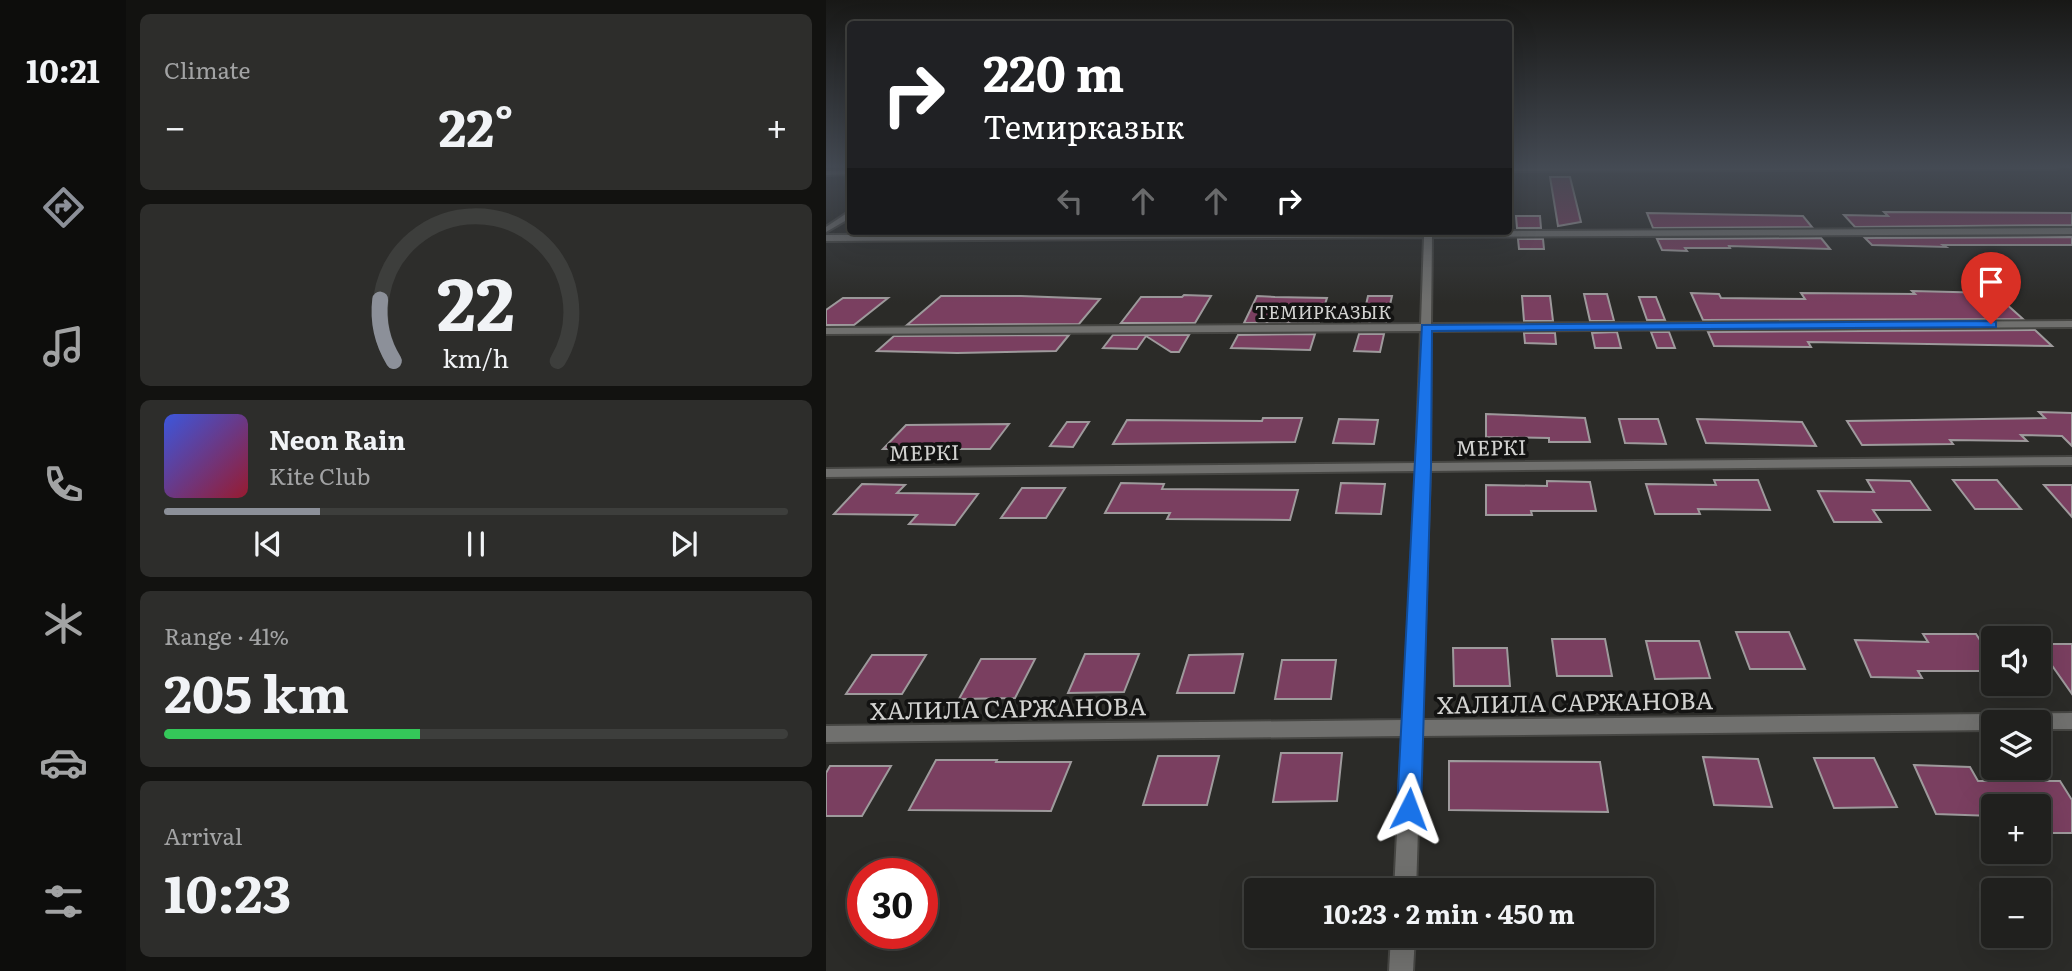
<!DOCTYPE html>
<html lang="en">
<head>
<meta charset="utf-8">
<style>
  :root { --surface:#20201e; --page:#2d2d2b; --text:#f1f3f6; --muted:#a2a3a4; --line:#3d3e3c; --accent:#8c9099 }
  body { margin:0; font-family:Literata,serif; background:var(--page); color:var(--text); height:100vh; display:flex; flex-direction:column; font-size:26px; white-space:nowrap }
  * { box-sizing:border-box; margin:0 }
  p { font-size:23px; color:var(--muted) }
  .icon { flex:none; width:38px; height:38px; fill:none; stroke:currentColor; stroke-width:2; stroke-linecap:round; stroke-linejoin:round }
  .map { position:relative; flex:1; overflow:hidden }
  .side { display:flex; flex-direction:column; gap:14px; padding:14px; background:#121210; width:700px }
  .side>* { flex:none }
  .hud { position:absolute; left:21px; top:21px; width:665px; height:214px; border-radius:7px; box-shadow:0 7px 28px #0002,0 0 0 2px var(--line); background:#202124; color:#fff; overflow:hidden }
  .fabs { position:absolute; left:1155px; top:626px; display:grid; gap:14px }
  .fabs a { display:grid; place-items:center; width:70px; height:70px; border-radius:7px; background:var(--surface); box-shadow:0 7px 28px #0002,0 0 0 2px var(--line); font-size:35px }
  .speed { position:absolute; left:21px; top:858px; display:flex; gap:14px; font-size:35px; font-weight:700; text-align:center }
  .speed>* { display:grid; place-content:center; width:91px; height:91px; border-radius:50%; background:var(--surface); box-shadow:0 7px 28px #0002,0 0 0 2px var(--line); line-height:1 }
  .speed .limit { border:10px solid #d22; background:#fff; color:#111 }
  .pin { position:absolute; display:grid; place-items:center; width:60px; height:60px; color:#fff; margin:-72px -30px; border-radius:50% 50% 50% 0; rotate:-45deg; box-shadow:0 0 7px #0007 }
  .pin .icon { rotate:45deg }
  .me { position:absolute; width:77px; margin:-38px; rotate:3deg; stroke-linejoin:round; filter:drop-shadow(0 0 5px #0008) }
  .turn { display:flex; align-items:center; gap:24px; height:147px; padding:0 21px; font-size:32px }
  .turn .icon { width:91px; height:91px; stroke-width:2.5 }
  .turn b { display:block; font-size:49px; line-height:60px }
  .lanes { display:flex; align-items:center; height:66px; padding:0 21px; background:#0003; justify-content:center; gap:35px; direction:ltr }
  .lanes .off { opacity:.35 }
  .big { font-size:52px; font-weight:700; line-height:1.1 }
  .side .tile { flex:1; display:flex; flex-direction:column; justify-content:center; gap:10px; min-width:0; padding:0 24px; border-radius:10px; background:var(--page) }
  .side .dial { align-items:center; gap:0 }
  .dial svg { height:182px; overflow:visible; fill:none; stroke:var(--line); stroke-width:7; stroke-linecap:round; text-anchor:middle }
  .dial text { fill:var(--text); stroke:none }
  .song { display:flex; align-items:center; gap:21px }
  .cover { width:84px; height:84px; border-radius:10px; background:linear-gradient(135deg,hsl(230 70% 55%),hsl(350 70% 35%)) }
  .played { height:7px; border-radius:4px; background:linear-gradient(90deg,var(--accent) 25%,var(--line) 25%) }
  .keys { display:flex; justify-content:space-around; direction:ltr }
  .heat { display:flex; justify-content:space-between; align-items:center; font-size:38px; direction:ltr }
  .charge { height:10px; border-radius:5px; background:linear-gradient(90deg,#34c759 41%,var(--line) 0) }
  .trip { position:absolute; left:418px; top:878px; width:410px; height:70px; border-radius:7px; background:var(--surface); box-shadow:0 7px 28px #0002,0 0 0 2px var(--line); font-weight:700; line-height:70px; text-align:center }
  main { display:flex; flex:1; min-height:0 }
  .tabs { display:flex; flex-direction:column; width:126px; justify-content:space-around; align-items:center; background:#0d0d0c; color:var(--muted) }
  .tabs .icon { width:49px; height:49px }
  .tabs .current { color:var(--accent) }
  .tabs b { font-size:32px; color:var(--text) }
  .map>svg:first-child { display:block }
  .building { fill:#7a3f60; stroke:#9e9a9c; stroke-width:2 }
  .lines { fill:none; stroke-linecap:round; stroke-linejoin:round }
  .lane-casing { stroke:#464643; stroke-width:4 }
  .street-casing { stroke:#464643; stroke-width:4 }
  .lane { fill:#70706e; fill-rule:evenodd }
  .street { fill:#70706e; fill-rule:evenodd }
  .route { fill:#1a73e8; stroke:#114b97; stroke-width:2 }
  .labels { text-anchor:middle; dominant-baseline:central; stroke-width:7; stroke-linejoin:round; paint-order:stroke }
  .far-street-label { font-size:18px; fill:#d3d3d1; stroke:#131312 }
  .street-label { font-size:21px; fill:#d3d3d1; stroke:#131312 }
  .near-street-label { font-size:24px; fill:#d3d3d1; stroke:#131312 }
</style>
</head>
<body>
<main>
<nav class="tabs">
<b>10:21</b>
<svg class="icon current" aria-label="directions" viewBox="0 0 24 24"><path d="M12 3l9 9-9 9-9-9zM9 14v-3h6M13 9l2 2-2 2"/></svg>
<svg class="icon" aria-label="music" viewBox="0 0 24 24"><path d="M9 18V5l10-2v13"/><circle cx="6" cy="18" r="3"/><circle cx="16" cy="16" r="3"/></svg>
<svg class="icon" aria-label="phone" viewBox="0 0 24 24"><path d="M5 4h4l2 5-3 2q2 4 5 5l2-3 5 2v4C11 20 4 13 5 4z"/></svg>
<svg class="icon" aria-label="climate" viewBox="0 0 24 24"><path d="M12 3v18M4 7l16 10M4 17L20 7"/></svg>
<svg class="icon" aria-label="car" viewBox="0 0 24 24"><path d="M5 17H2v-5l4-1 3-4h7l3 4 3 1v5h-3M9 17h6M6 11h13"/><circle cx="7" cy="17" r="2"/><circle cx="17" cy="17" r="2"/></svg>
<svg class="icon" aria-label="filters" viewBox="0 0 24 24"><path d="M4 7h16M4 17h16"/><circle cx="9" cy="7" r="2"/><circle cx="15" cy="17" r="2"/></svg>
</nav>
<section class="side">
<div class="tile"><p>Climate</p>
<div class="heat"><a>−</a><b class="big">22°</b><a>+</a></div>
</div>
<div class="tile dial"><svg viewBox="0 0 100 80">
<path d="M14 69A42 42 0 1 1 86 69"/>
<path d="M14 69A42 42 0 0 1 8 42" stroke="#8c9099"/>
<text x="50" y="56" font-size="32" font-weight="700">22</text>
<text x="50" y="72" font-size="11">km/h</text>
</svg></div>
<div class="tile">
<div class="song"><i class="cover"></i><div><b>Neon Rain</b><p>Kite Club</p></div></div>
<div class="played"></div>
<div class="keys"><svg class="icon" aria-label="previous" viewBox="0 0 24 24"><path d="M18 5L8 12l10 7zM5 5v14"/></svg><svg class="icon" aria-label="pause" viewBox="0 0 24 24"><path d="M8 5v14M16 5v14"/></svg><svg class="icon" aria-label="next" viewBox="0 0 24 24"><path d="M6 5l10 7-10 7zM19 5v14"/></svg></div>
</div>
<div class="tile"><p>Range · 41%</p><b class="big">205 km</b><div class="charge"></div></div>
<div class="tile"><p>Arrival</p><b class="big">10:23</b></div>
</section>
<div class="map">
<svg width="1246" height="971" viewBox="0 0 1246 971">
  <rect width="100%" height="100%" fill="#2b2b28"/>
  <g class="building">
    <path d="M724 177H744L755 222 732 226Z"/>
    <path d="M1058 212 1246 213V225L1029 227 1018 215 1062 216Z"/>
    <path d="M821 213 977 216 986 227 827 228Z"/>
    <path d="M690 216H714L715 228H691Z"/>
    <path d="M1246 237V245H1117L1120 247 1046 245 1039 238Z"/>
    <path d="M995 238 1004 249 903 246 904 248H859L861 251 836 250 831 239Z"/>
    <path d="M692 239H717L718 249H693Z"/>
    <path d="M1086 291 1168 293 1197 319 877 320 865 293 893 294 895 298 979 299 975 293 1089 294Z"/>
    <path d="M758 294H781L788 321H764Z"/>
    <path d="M358 295 385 296 369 323H295L315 297H356Z"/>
    <path d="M115 296H195L274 299 253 324 81 325Z"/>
    <path d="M431 296 449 297 501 298 493 322 418 323Z"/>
    <path d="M542 296H566L560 322H536Z"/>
    <path d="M696 296H724L727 321H698Z"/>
    <path d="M813 297H830L839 320H821Z"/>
    <path d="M17 298H62L28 325H0V310Z"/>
    <path d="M1209 330 1226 346 982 342 985 347 888 346 882 332Z"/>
    <path d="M791 332 795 348H769L766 333Z"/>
    <path d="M825 332H843L849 348H831Z"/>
    <path d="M698 333H729L730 344 699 343Z"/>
    <path d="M489 334 484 350 405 348 412 335Z"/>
    <path d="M533 334H558L554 352 528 351Z"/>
    <path d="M243 335 230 351 131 353 51 351 68 336Z"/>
    <path d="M287 335H363L353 352H345L320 336 311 349 277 348Z"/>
    <path d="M1213 412 1246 413V446L1236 436 1195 435 1201 441 1124 440 1127 444 1036 445 1021 421 1219 418Z"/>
    <path d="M660 414 759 418 764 442H723V438L660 437Z"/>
    <path d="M437 418H476L469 442 287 444 301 420 436 421Z"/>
    <path d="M513 419 552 420 548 444 507 443Z"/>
    <path d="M793 419H832L840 444 799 443Z"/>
    <path d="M871 419 976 422 990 446 880 443Z"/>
    <path d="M241 422H263L247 447 224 446Z"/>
    <path d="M183 424 164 449H57L80 425Z"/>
    <path d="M888 480H932L944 510 872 509 874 514H829L820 484 890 485Z"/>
    <path d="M1041 480 1084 481 1104 510H1047L1055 522H1008L992 491 1048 492Z"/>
    <path d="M1127 480H1171L1195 509H1149Z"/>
    <path d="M721 481 764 482 770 511H705L706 515H660V485L721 486Z"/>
    <path d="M295 483 338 484 336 489 472 490 464 520 341 519 344 513H279Z"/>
    <path d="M515 483 559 484 555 514 510 513Z"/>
    <path d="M36 484 79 485 71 493 152 494 129 525 83 524 91 515 8 514Z"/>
    <path d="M1218 485H1246V517Z"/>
    <path d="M196 488H239L220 518H175Z"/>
    <path d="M910 632H963L979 669H924Z"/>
    <path d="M1097 634H1150L1167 660V671H1092L1096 678 1045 677 1029 640 1102 642Z"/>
    <path d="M726 639H779L786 676H731Z"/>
    <path d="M820 641H873L884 678 829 679Z"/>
    <path d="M1213 644H1246V694L1213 647Z"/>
    <path d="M627 648H681L684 686H628Z"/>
    <path d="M259 654H313L298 692 242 693Z"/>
    <path d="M417 654 408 693H351L363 655Z"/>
    <path d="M46 655H100L76 694H20Z"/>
    <path d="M155 659H209L189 698 133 699Z"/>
    <path d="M456 660H510L505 699H449Z"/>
    <path d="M455 753H516L511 801 447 802Z"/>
    <path d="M332 756H393L381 805H317Z"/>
    <path d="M877 757 932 759 946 807 888 805Z"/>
    <path d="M988 758H1048L1071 807 1008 808Z"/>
    <path d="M110 760H171L170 762H245L225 811 83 810Z"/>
    <path d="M623 761 774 762 782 812 623 810Z"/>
    <path d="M1088 765 1144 767 1152 781H1234L1246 800V833H1213V807H1167V816L1110 814Z"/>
    <path d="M4 766H65L36 816H0V773Z"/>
  </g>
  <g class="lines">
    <g class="lane-casing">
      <path id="lane" d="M21 213H24V218L0 232V227Z"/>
    </g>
    <g class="street-casing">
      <g id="street">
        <path d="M682 167H1234L1230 169 682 171Z"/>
        <path d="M24 170V174L0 175V171Z"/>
        <path d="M1246 228V234L606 237 605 324 1246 321V327L605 331 604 463 1246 457V465L604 471 596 720 1246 713V729H1213V723H1167V730L595 736 590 891H568L576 736 0 742V726L577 720 590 471 0 477V469L590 463 595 331 0 334V328L595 324 598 237 0 241V235Z"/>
        <path d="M565 936H589L587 971H563Z"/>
      </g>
    </g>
    <use href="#lane" class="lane"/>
    <use href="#street" class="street"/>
  </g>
  <linearGradient id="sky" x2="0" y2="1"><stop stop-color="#181816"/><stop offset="0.55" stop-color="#444a53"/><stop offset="1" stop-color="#444a53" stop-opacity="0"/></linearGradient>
  <rect width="1246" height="303" fill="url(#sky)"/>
  <path class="route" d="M1165 321 1170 322V327L606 331 605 467 595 809 591 817 583 820 574 817 571 809 596 325Z"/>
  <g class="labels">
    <g class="far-street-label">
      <text x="497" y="311">ТЕМИРКАЗЫК</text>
    </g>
    <g class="street-label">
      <text transform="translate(665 446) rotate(-1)">МЕРКІ</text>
      <text transform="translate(98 451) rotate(-1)">МЕРКІ</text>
    </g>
    <g class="near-street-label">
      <text transform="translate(749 701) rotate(-1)">ХАЛИЛА САРЖАНОВА</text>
      <text transform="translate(182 707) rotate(-1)">ХАЛИЛА САРЖАНОВА</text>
    </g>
  </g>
</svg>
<div class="fabs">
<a><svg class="icon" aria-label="sound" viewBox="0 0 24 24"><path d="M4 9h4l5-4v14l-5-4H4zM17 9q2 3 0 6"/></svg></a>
<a><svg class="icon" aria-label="layers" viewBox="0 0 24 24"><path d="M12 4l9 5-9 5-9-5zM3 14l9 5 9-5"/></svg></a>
<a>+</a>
<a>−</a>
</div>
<div class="speed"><div class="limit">30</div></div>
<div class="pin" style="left:1165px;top:324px;background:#d93025"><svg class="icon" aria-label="arrive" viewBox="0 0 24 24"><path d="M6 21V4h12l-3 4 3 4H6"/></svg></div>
<svg class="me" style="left:583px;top:809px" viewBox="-20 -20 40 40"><path d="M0-17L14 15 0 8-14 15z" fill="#1a73e8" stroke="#fff" stroke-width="4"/></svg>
<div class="trip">10:23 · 2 min · 450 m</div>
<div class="hud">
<div class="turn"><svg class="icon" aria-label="right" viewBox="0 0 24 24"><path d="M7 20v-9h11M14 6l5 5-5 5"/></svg><div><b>220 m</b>Темирказык</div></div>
<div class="lanes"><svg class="icon off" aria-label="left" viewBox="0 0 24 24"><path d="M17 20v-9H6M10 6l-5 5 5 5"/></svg><svg class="icon off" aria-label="ahead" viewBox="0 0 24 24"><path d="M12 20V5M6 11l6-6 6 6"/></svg><svg class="icon off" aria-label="ahead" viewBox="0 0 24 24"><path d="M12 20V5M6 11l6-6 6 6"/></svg><svg class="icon" aria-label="right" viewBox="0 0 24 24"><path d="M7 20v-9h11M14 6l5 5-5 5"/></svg></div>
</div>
</div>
</main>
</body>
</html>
